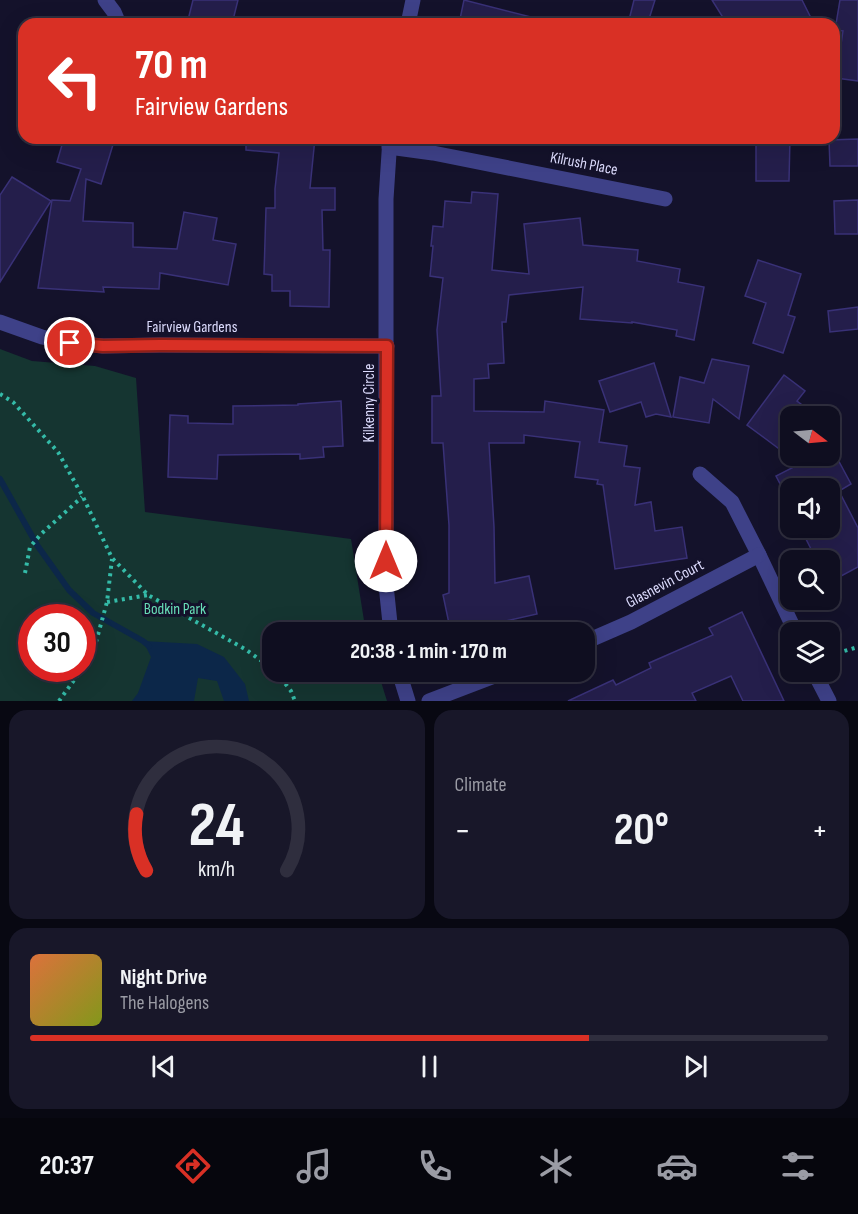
<!DOCTYPE html>
<html lang="en">
<head>
<meta charset="utf-8">
<style>
  :root { --surface:#0f0e20; --page:#181729; --text:#f1f3f6; --muted:#9b9ca5; --line:#2f2e3e; --accent:#d93025 }
  body { margin:0; font-family:"Sofia Sans Condensed",sans-serif; background:var(--page); color:var(--text); height:100vh; display:flex; flex-direction:column; font-size:22px; white-space:nowrap }
  * { box-sizing:border-box; margin:0 }
  p { font-size:20px; color:var(--muted) }
  .icon { flex:none; width:33px; height:33px; fill:none; stroke:currentColor; stroke-width:2; stroke-linecap:round; stroke-linejoin:round }
  .map { position:relative; height:701px; overflow:hidden }
  .sheet { display:flex; flex-direction:column; gap:9px; padding:9px; background:#080812; flex:1 }
  .sheet>* { flex:none }
  .top-card { position:absolute; left:18px; top:18px; width:822px; height:126px; border-radius:18px; box-shadow:0 6px 24px #0002,0 0 0 2px var(--line); background:#d93025; color:#fff; overflow:hidden }
  .needle { width:39px; rotate:106deg }
  .fabs { position:absolute; left:780px; top:406px; display:grid; gap:12px }
  .fabs a { display:grid; place-items:center; width:60px; height:60px; border-radius:12px; background:var(--surface); box-shadow:0 6px 24px #0002,0 0 0 2px var(--line); font-size:30px }
  .speed { position:absolute; left:18px; top:604px; display:flex; gap:12px; font-size:30px; font-weight:700; text-align:center }
  .speed>* { display:grid; place-content:center; width:78px; height:78px; border-radius:50%; background:var(--surface); box-shadow:0 6px 24px #0002,0 0 0 2px var(--line); line-height:1 }
  .speed .limit { border:9px solid #d22; background:#fff; color:#111 }
  .pin { position:absolute; display:grid; place-items:center; width:51px; height:51px; color:#fff; margin:-26px; border:3px solid #fff; border-radius:50%; box-shadow:0 2px 6px #0007 }
  .me { position:absolute; width:66px; margin:-33px; rotate:0deg; stroke-linejoin:round; filter:drop-shadow(0 0 4px #0008) }
  .turn { display:flex; align-items:center; gap:21px; height:126px; padding:0 18px; font-size:27px }
  .turn .icon { width:78px; height:78px; stroke-width:2.5 }
  .turn b { display:block; font-size:42px; line-height:51px }
  .big { font-size:45px; font-weight:700; line-height:1.1 }
  .sheet .widget { flex:1; display:flex; flex-direction:column; justify-content:center; gap:9px; min-width:0; padding:0 21px; border-radius:18px; background:var(--page) }
  .sheet .dial { align-items:center; gap:0 }
  .dial svg { height:156px; overflow:visible; fill:none; stroke:var(--line); stroke-width:7; stroke-linecap:round; text-anchor:middle }
  .dial text { fill:var(--text); stroke:none }
  .song { display:flex; align-items:center; gap:18px }
  .cover { width:72px; height:72px; border-radius:9px; background:linear-gradient(135deg,hsl(20 70% 55%),hsl(70 70% 35%)) }
  .played { height:6px; border-radius:3px; background:linear-gradient(90deg,var(--accent) 70%,var(--line) 70%) }
  .keys { display:flex; justify-content:space-around; direction:ltr }
  .heat { display:flex; justify-content:space-between; align-items:center; font-size:33px; direction:ltr }
  .sheet .tiles { flex:1; display:grid; gap:9px; grid-template-columns:1fr 1fr }
  .widget:last-child { grid-column:span 2 }
  .trip { position:absolute; left:262px; top:622px; width:333px; height:60px; border-radius:18px; background:var(--surface); box-shadow:0 6px 24px #0002,0 0 0 2px var(--line); font-weight:700; line-height:60px; text-align:center }
  .tabs { display:flex; height:96px; justify-content:space-around; align-items:center; background:#06060d; color:var(--muted) }
  .tabs .icon { width:42px; height:42px }
  .tabs .on { color:var(--accent) }
  .tabs b { font-size:27px; color:var(--text) }
  .map>svg:first-child { display:block }
  .green { fill:#153531; fill-rule:evenodd }
  .water { fill:#0c2749 }
  .lines { fill:none; stroke-linecap:round; stroke-linejoin:round }
  .stream { stroke:#0c2749; stroke-width:6 }
  .building { fill:#241e4b; stroke:#393177; stroke-width:1.5 }
  .path { stroke:#34bba8; stroke-width:4; stroke-dasharray:3 4.5; stroke-linecap:butt }
  .minor { stroke:#3e4188; stroke-width:15 }
  .route-casing { stroke:#8d1f18; stroke-width:15 }
  .route { stroke:#d93025; stroke-width:10 }
  .labels { text-anchor:middle; dominant-baseline:central; stroke-width:6; stroke-linejoin:round; paint-order:stroke }
  .street-label { font-size:16px; fill:#dddcfe; stroke:#14122b }
  .park-label { font-size:16px; fill:#68dfb8; stroke:#14122b }
</style>
</head>
<body>
<div class="map">
<svg width="858" height="701" viewBox="0 0 858 701">
  <rect width="100%" height="100%" fill="#14122b"/>
  <path class="green" d="M0 349 32 361 95 366 136 378 145 512 351 539 366 633H273V672H378L387 701H0ZM32 618H82V669H32Z"/>
  <path class="water" d="M143 641 197 644 224 657 245 684 249 701H224L217 681 198 678 194 701H132L138 693 151 657Z"/>
  <g class="lines">
    <path class="stream" d="M0 479 37 545 69 590 93 613 143 641 149 646"/>
  </g>
  <g class="building">
    <path d="M193 0H238L232 24H187Z"/>
    <path d="M464 0 535 18 534 24H464L465 20 460 19Z"/>
    <path d="M634 0H655L649 19 629 20Z"/>
    <path d="M712 0H802L814 24H727Z"/>
    <path d="M840 0H858V81L836 78 843 31 835 30Z"/>
    <path d="M64 138H115L101 184 86 179 83 221 133 223V247L177 249 184 212 217 218 213 240 236 244 228 285 160 273 159 289 103 287 104 292 38 288 52 200 70 201 81 169 57 162Z"/>
    <path d="M246 138H315L310 188H335V210H322L323 250H330L329 307 290 306V291H272V275L264 274 266 208H275V189L279 153 246 150Z"/>
    <path d="M756 138H790L789 181H756Z"/>
    <path d="M858 139V166H830L829 140Z"/>
    <path d="M12 177 51 201 0 282V195Z"/>
    <path d="M472 192 498 194 492 270 529 274 524 224 580 218 583 245 638 250 637 261 680 269 678 282 704 287 694 340 676 336 677 330 632 322V323L580 319 583 287 509 295 506 322H502L504 363 488 364 489 378 474 379V411L544 412 545 401 604 410 599 442 627 446 624 466 640 468 635 505 651 502 655 531 682 527 687 558 615 569 603 485 597 484 598 480 575 477 580 442 524 435V443H489L494 527 495 583 529 576 537 614 451 633 443 595 449 593V525L443 443H432V396H441L437 330 443 278 430 276 433 246H431L433 226 443 227 445 201 471 203Z"/>
    <path d="M858 200V234H835L834 201Z"/>
    <path d="M758 260 801 274 788 315 795 317 783 353 753 343 766 303 745 296Z"/>
    <path d="M858 307V329L830 332 828 311Z"/>
    <path d="M712 359 749 366 739 419 713 399 709 423 673 417 680 377 704 383Z"/>
    <path d="M654 363 671 417 656 414 646 417 641 402 610 412 599 381Z"/>
    <path d="M784 375 805 391 797 401 818 417H790V457L747 425Z"/>
    <path d="M341 401 343 446 323 447 324 457 300 459V454L218 455 217 479 168 477 170 415 188 416V423L233 424V406L298 405V404Z"/>
    <path d="M815 456H836L851 484 839 491 858 528V567L830 582V561H817L805 537 823 528H830V489H790V493L786 495 776 476Z"/>
    <path d="M742 612 784 701H743L731 676 692 693 696 701H568L613 680 616 685 651 668 649 663 713 635 709 628Z"/>
  </g>
  <g class="lines">
    <g class="path">
      <path d="M0 394 13 402 58 452 83 497 112 558 148 595 245 649 273 669"/>
      <path d="M25 573 30 547 41 534 82 497"/>
      <path d="M107 602 148 595"/>
      <path d="M830 655 858 647"/>
      <path d="M82 668 93 653 107 602 112 559"/>
      <path d="M276 672 291 691 295 701"/>
      <path d="M59 701 82 669"/>
    </g>
    <g class="minor">
      <path d="M105 0 114 12 119 24"/>
      <path d="M408 24 413 0"/>
      <path d="M390 138 386 199V585L391 633"/>
      <path d="M389 147 433 153 665 199"/>
      <path d="M0 322 42 337 70 343 103 346 160 345 387 346"/>
      <path d="M700 474 732 502 759 555 796 633"/>
      <path d="M585 642 631 622 759 555"/>
      <path d="M399 672 408 701"/>
      <path d="M814 672 829 701"/>
      <path d="M429 701 505 672"/>
    </g>
  </g>
  <g class="lines">
    <g class="route-casing">
      <path id="route" d="M70 343 103 346 160 345 387 346 386 561"/>
    </g>
    <use href="#route" class="route"/>
  </g>
  <g class="labels">
    <g class="street-label">
      <text transform="translate(584 164) rotate(11)">Kilrush Place</text>
      <text x="192" y="327">Fairview Gardens</text>
      <text transform="translate(369 403) rotate(-90)">Kilkenny Circle</text>
      <text transform="translate(665 584) rotate(-28)">Glasnevin Court</text>
    </g>
    <g class="park-label">
      <text x="175" y="609">Bodkin Park</text>
    </g>
  </g>
</svg>
<div class="fabs">
<a><svg class="needle" viewBox="-14 -14 28 28"><path d="M0-13l5 13h-10z" fill="#e53935"/><path d="M0 13l5-13h-10z" fill="#9b9ca5"/></svg></a>
<a><svg class="icon" aria-label="sound" viewBox="0 0 24 24"><path d="M4 9h4l5-4v14l-5-4H4zM17 9q2 3 0 6"/></svg></a>
<a><svg class="icon" aria-label="search" viewBox="0 0 24 24"><circle cx="10" cy="10" r="6"/><path d="M15 15l6 6"/></svg></a>
<a><svg class="icon" aria-label="layers" viewBox="0 0 24 24"><path d="M12 4l9 5-9 5-9-5zM3 14l9 5 9-5"/></svg></a>
</div>
<div class="speed"><div class="limit">30</div></div>
<div class="pin" style="left:70px;top:343px;background:#d93025"><svg class="icon" aria-label="arrive" viewBox="0 0 24 24"><path d="M6 21V4h12l-3 4 3 4H6"/></svg></div>
<svg class="me" style="left:386px;top:561px" viewBox="-20 -20 40 40"><circle r="19" fill="#fff"/><path d="M0-13L10 11 0 6-10 11z" fill="#d93025"/></svg>
<div class="trip">20:38 · 1 min · 170 m</div>
<div class="top-card">
<div class="turn"><svg class="icon" aria-label="left" viewBox="0 0 24 24"><path d="M17 20v-9H6M10 6l-5 5 5 5"/></svg><div><b>70 m</b>Fairview Gardens</div></div>
</div>
</div>
<section class="sheet">
<div class="tiles">
<div class="widget dial"><svg viewBox="0 0 100 80">
<path d="M14 69A42 42 0 1 1 86 69"/>
<path d="M14 69A42 42 0 0 1 9 40" stroke="#d93025"/>
<text x="50" y="56" font-size="32" font-weight="700">24</text>
<text x="50" y="72" font-size="11">km/h</text>
</svg></div>
<div class="widget"><p>Climate</p>
<div class="heat"><a>−</a><b class="big">20°</b><a>+</a></div>
</div>
<div class="widget">
<div class="song"><i class="cover"></i><div><b>Night Drive</b><p>The Halogens</p></div></div>
<div class="played"></div>
<div class="keys"><svg class="icon" aria-label="previous" viewBox="0 0 24 24"><path d="M18 5L8 12l10 7zM5 5v14"/></svg><svg class="icon" aria-label="pause" viewBox="0 0 24 24"><path d="M8 5v14M16 5v14"/></svg><svg class="icon" aria-label="next" viewBox="0 0 24 24"><path d="M6 5l10 7-10 7zM19 5v14"/></svg></div>
</div>
</div>
</section>
<nav class="tabs">
<b>20:37</b>
<svg class="icon on" aria-label="directions" viewBox="0 0 24 24"><path d="M12 3l9 9-9 9-9-9zM9 14v-3h6M13 9l2 2-2 2"/></svg>
<svg class="icon" aria-label="music" viewBox="0 0 24 24"><path d="M9 18V5l10-2v13"/><circle cx="6" cy="18" r="3"/><circle cx="16" cy="16" r="3"/></svg>
<svg class="icon" aria-label="phone" viewBox="0 0 24 24"><path d="M5 4h4l2 5-3 2q2 4 5 5l2-3 5 2v4C11 20 4 13 5 4z"/></svg>
<svg class="icon" aria-label="climate" viewBox="0 0 24 24"><path d="M12 3v18M4 7l16 10M4 17L20 7"/></svg>
<svg class="icon" aria-label="car" viewBox="0 0 24 24"><path d="M5 17H2v-5l4-1 3-4h7l3 4 3 1v5h-3M9 17h6M6 11h13"/><circle cx="7" cy="17" r="2"/><circle cx="17" cy="17" r="2"/></svg>
<svg class="icon" aria-label="filters" viewBox="0 0 24 24"><path d="M4 7h16M4 17h16"/><circle cx="9" cy="7" r="2"/><circle cx="15" cy="17" r="2"/></svg>
</nav>
</body>
</html>
